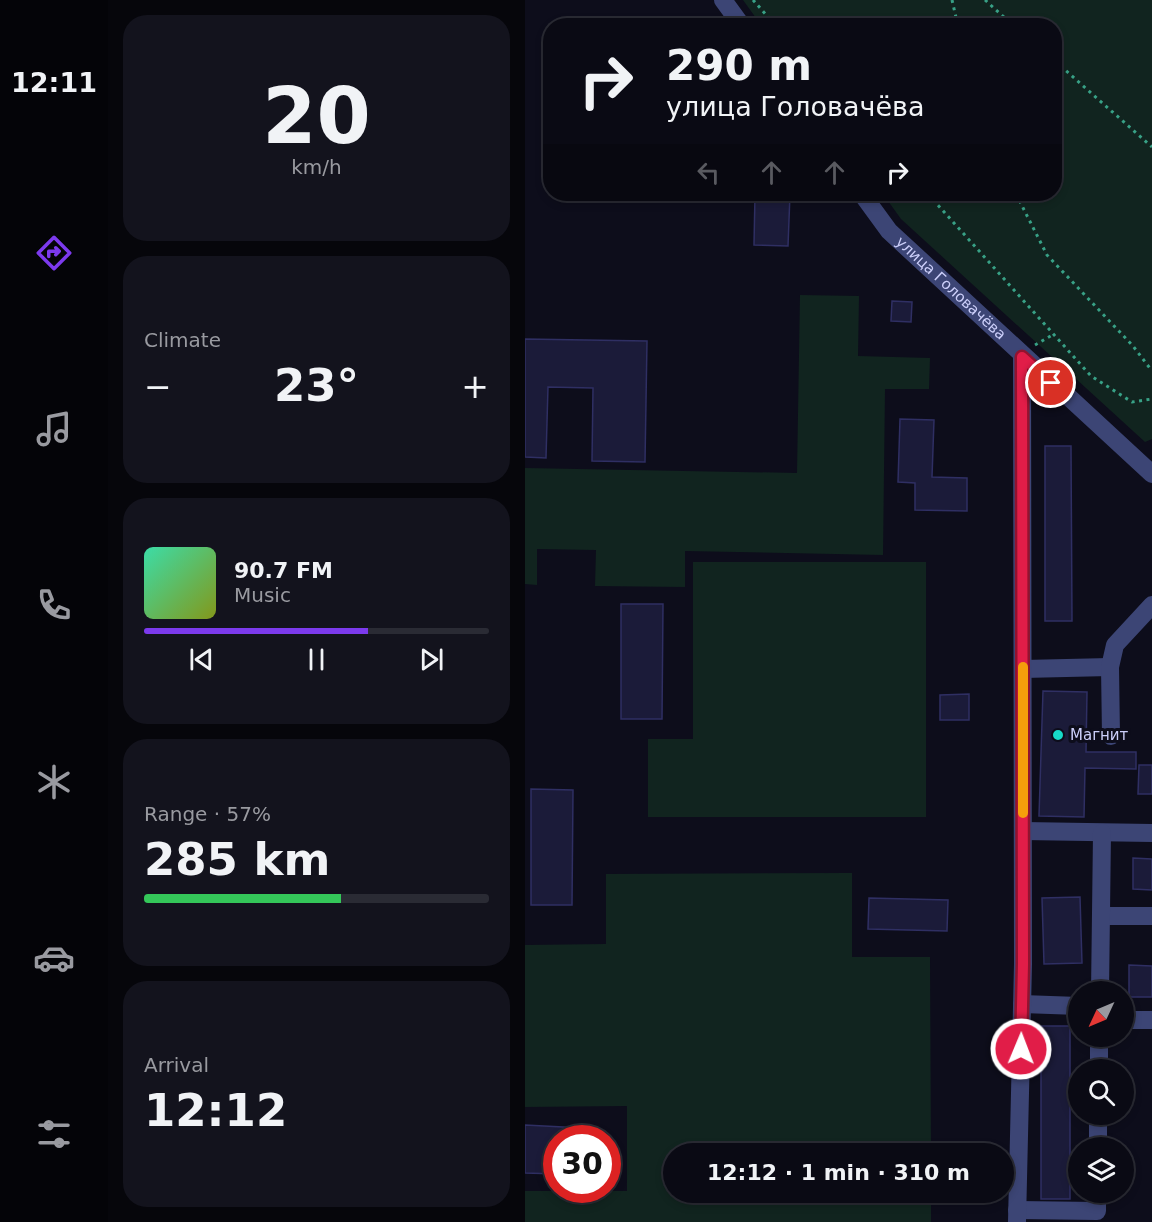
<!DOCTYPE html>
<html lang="en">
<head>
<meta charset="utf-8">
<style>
  :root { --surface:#0a0a14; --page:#13131d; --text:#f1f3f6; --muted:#999aa0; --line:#2a2b34; --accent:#7c3aed }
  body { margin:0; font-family:"DejaVu Sans",sans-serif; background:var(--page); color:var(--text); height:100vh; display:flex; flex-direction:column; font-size:22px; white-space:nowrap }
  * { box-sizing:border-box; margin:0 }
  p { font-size:20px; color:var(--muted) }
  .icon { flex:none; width:33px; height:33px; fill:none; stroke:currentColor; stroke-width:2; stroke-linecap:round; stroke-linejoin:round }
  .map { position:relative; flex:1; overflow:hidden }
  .details { display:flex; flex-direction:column; gap:15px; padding:15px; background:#06060b; width:417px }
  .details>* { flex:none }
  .hud { position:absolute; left:18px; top:18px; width:519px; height:183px; border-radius:24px; box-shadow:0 3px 9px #0003,0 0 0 2px var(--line); background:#0a0a14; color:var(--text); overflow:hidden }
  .needle { width:39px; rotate:226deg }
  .tools { position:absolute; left:543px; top:981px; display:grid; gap:12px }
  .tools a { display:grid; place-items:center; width:66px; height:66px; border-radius:50%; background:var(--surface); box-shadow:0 3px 9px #0003,0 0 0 2px var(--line); font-size:30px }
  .speed { position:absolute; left:18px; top:1125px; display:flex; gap:12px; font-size:30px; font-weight:700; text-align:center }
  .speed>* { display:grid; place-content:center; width:78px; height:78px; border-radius:50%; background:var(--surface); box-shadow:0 3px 9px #0003,0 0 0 2px var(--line); line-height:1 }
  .speed .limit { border:9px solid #d22; background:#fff; color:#111 }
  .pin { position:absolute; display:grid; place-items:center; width:51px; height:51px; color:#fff; margin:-26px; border:3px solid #fff; border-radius:50%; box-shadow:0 2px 6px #0007 }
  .me { position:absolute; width:66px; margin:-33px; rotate:1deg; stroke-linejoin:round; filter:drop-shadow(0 0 4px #0008) }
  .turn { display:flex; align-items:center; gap:21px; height:126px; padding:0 24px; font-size:27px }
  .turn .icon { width:78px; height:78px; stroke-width:2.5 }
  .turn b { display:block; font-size:42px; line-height:51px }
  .lanes { display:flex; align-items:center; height:57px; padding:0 24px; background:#0003; justify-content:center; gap:30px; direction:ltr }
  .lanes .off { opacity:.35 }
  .big { font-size:45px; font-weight:700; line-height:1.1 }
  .details .widget { flex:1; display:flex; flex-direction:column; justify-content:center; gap:9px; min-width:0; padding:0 21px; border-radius:24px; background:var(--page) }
  .details .dial { align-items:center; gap:0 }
  .dial b { font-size:78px; line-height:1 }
  .song { display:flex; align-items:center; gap:18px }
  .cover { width:72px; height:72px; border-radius:9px; background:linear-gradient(135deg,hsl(160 70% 55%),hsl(70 70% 35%)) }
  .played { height:6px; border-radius:3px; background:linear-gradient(90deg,var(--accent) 65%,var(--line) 65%) }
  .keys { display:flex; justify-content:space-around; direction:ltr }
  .heat { display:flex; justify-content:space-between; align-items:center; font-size:33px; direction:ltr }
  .charge { height:9px; border-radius:4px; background:linear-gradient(90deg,#34c759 57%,var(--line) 0) }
  .trip { position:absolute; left:138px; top:1143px; width:351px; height:60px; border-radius:30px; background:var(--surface); box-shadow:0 3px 9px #0003,0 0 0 2px var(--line); font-weight:700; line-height:60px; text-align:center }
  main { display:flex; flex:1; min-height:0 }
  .menu { display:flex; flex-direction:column; width:108px; justify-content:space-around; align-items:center; background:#040408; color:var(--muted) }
  .menu .icon { width:42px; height:42px }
  .menu .active { color:var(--accent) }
  .menu b { font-size:27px; color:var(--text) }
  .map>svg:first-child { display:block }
  .green { fill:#11241f }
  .building { fill:#1b1b39; stroke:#2f2f63; stroke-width:1.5 }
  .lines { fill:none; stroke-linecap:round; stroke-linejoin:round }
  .path { stroke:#38a186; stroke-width:3; stroke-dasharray:3 4.5; stroke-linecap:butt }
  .minor { stroke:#3c4575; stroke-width:18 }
  .route-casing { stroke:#92132f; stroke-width:15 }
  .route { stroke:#e11d48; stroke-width:10 }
  .slow { stroke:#f59e0b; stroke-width:10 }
  .poi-dot { fill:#17dac8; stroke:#0d0d1b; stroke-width:2 }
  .labels { text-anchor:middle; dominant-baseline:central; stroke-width:6; stroke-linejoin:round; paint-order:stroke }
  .street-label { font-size:15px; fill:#cccffa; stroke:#0d0d1b }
  .poi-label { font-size:15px; fill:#cccffa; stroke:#0d0d1b; text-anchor:start }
</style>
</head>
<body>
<main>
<nav class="menu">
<b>12:11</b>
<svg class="icon active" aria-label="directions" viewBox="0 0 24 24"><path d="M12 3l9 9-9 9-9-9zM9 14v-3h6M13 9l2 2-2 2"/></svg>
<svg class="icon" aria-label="music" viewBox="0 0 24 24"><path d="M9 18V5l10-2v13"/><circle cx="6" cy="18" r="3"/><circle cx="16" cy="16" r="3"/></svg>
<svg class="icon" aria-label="phone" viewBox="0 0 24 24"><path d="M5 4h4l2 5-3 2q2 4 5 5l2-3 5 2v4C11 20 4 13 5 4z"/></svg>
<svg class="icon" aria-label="climate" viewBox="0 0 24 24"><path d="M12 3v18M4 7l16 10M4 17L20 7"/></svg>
<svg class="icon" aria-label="car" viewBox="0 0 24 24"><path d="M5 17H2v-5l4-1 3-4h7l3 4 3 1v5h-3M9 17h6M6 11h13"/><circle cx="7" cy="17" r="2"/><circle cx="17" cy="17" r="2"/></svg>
<svg class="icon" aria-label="filters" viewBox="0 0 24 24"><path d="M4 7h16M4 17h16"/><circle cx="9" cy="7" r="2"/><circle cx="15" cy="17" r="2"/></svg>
</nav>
<section class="details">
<div class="widget dial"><b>20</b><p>km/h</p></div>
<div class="widget"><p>Climate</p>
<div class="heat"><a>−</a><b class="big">23°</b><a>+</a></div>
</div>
<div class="widget">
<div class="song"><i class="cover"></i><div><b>90.7 FM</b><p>Music</p></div></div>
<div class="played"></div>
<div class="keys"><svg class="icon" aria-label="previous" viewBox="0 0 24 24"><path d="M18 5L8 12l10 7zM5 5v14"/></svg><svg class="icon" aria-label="pause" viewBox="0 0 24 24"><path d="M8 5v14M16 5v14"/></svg><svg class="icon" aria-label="next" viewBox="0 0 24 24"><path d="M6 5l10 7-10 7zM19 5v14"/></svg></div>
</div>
<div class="widget"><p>Range · 57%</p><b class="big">285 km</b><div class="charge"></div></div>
<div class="widget"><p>Arrival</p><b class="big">12:12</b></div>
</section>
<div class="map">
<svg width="627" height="1222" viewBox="0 0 627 1222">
  <rect width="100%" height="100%" fill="#0d0d1b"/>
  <g class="green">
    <path d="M218 0H627V439L620 442 376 219 358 194H530V26L236 25Z"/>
    <path d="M275 295 334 296 333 356 405 358 404 389H360L358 555 160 551V587L70 586 71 550 12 549V585L0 584V468L272 473Z"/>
    <path d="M168 562H401V817H123V739H168Z"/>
    <path d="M327 873V957H405L406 1153 148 1154V1192L406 1193V1222H0V1191H102V1106L0 1107V945L81 944V874Z"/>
  </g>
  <g class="building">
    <path d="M230 194H265L263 246 229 245Z"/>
    <path d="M367 301 387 302 386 322 366 321Z"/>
    <path d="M0 339 122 341 120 462 67 461 68 388 23 387 21 458 0 457Z"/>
    <path d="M375 419 409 420 407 477 442 478V511L390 510V483L373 482Z"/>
    <path d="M520 446H546L547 621H520Z"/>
    <path d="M96 604H138L137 719H96Z"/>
    <path d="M518 691 562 692 561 752H611V769L560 768 559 817 514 816Z"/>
    <path d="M444 694V720H415V695Z"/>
    <path d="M614 765H627V794H613Z"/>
    <path d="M6 789 48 790 47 905H6Z"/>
    <path d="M608 858 627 859V890L608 889Z"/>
    <path d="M555 897 557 963 519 964 517 898Z"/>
    <path d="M344 898 423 900 422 931 343 929Z"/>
    <path d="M604 965 627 966V997H604Z"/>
    <rect x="516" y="1026" width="29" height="173"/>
    <path d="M0 1125 57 1128V1138H32V1174L0 1173Z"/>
  </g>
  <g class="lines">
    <g class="path">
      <path d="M228 0 251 26"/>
      <path d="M427 0 433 26"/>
      <path d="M460 0 489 26"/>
      <path d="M530 61 627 147"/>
      <path d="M403 194 566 376 607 402 627 399"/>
      <path d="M491 194 522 255 608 346 627 371"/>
      <path d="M510 345 529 334"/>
    </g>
    <g class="minor">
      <path d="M198 0 217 26"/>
      <path id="s1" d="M337 194 364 231 627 474"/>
      <path d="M498 669 585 667"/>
      <path d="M586 736 585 667 590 645 627 605"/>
      <path d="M498 831 627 833"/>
      <path d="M576 916H627"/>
      <path d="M575 992 577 833"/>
      <path d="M497 1004 554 1006"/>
      <path d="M598 1020H627"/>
      <path d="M574 1070V1036"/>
      <path d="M573 1148V1114"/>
      <path d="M492 1210 572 1211V1192"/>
      <path d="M492 1222 498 964 497 357"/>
    </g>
  </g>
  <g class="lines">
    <g class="route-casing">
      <path id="route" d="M496 1049 498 964 497 357 526 383"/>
    </g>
    <use href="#route" class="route"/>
    <path class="slow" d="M498 667V813"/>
  </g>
  <circle class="poi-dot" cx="533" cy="735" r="6"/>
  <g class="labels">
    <g class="street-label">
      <text stroke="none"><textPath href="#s1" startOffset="130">улица Головачёва</textPath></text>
    </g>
    <g class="poi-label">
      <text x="545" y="735">Магнит</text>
    </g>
  </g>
</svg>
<div class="tools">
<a><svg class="needle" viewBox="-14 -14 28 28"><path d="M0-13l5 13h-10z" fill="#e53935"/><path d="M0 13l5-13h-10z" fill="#999aa0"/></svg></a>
<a><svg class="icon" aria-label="search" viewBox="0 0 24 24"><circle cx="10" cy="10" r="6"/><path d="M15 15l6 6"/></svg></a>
<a><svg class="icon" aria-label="layers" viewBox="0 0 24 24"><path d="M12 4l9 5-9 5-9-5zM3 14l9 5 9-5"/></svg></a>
</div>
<div class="speed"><div class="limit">30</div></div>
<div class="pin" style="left:526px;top:383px;background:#d93025"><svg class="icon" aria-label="arrive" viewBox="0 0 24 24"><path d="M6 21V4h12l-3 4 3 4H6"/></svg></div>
<svg class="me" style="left:496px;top:1049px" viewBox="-20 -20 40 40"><circle r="17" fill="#e11d48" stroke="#fff" stroke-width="3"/><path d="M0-11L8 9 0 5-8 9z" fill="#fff"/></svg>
<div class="trip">12:12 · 1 min · 310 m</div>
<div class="hud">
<div class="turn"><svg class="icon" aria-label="right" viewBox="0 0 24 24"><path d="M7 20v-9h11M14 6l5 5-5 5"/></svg><div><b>290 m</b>улица Головачёва</div></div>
<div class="lanes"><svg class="icon off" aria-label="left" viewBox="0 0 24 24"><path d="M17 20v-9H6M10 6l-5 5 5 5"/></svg><svg class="icon off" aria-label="ahead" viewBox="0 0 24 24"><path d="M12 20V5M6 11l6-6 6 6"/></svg><svg class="icon off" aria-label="ahead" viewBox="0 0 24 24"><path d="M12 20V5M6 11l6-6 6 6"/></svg><svg class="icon" aria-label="right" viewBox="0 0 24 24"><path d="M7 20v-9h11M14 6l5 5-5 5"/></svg></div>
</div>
</div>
</main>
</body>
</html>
